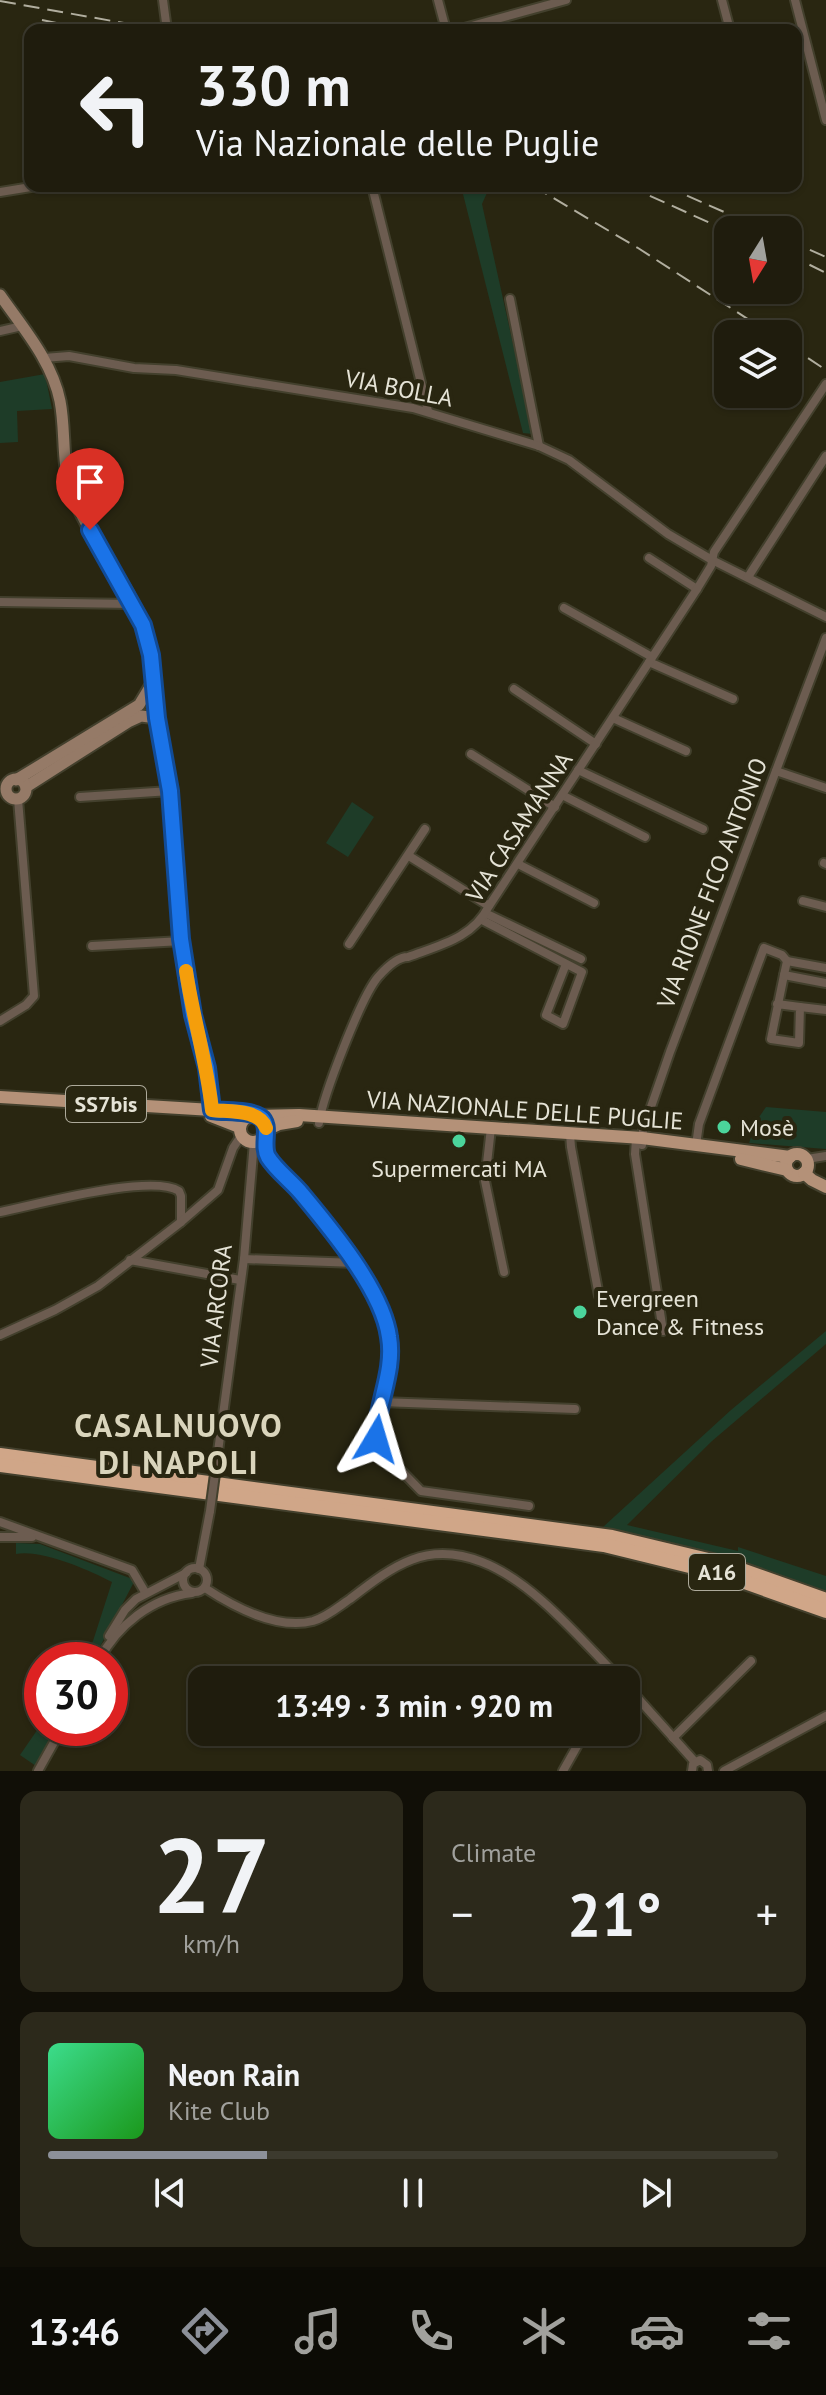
<!DOCTYPE html>
<html lang="en">
<head>
<meta charset="utf-8">
<style>
  :root { --surface:#1f1c0d; --page:#2c291b; --text:#f1f3f6; --muted:#a1a19d; --line:#3c3a2e; --accent:#8c9099 }
  body { margin:0; font-family:"PT Sans",sans-serif; background:var(--page); color:var(--text); height:100vh; display:flex; flex-direction:column; font-size:30px; white-space:nowrap }
  * { box-sizing:border-box; margin:0 }
  p { font-size:26px; color:var(--muted) }
  .icon { flex:none; width:44px; height:44px; fill:none; stroke:currentColor; stroke-width:2; stroke-linecap:round; stroke-linejoin:round }
  .map { position:relative; height:1771px; overflow:hidden }
  .details { display:flex; flex-direction:column; gap:20px; padding:20px; background:#110f07; flex:1 }
  .details>* { flex:none }
  .hud { position:absolute; left:24px; top:24px; width:778px; height:168px; border-radius:16px; box-shadow:0 2px 6px #0004,0 0 0 2px var(--line); background:#1f1c0d; color:var(--text); overflow:hidden }
  .needle { width:52px; rotate:191deg }
  .buttons { position:absolute; left:714px; top:216px; display:grid; gap:16px }
  .buttons a { display:grid; place-items:center; width:88px; height:88px; border-radius:16px; background:var(--surface); box-shadow:0 2px 6px #0004,0 0 0 2px var(--line); font-size:40px }
  .speed { position:absolute; left:24px; top:1642px; display:flex; gap:16px; font-size:40px; font-weight:700; text-align:center }
  .speed>* { display:grid; place-content:center; width:104px; height:104px; border-radius:50%; background:var(--surface); box-shadow:0 2px 6px #0004,0 0 0 2px var(--line); line-height:1 }
  .speed .limit { border:12px solid #d22; background:#fff; color:#111 }
  .pin { position:absolute; display:grid; place-items:center; width:68px; height:68px; color:#fff; margin:-82px -34px; border-radius:50% 50% 50% 0; rotate:-45deg; box-shadow:0 0 8px #0007 }
  .pin .icon { rotate:45deg }
  .me { position:absolute; width:88px; margin:-44px; rotate:7deg; stroke-linejoin:round; filter:drop-shadow(0 0 6px #0008) }
  .turn { display:flex; align-items:center; gap:28px; height:168px; padding:0 40px; font-size:36px }
  .turn .icon { width:104px; height:104px; stroke-width:2.5 }
  .turn b { display:block; font-size:56px; line-height:68px }
  .big { font-size:60px; font-weight:800; line-height:1.1 }
  .details .tile { flex:1; display:flex; flex-direction:column; justify-content:center; gap:12px; min-width:0; padding:0 28px; border-radius:16px; background:var(--page) }
  .details .dial { align-items:center; gap:0 }
  .dial b { font-size:104px; line-height:1 }
  .song { display:flex; align-items:center; gap:24px }
  .cover { width:96px; height:96px; border-radius:12px; background:linear-gradient(135deg,hsl(150 70% 55%),hsl(120 70% 35%)) }
  .played { height:8px; border-radius:4px; background:linear-gradient(90deg,var(--accent) 30%,var(--line) 30%) }
  .keys { display:flex; justify-content:space-around; direction:ltr }
  .heat { display:flex; justify-content:space-between; align-items:center; font-size:44px; direction:ltr }
  .details .tiles { flex:1; display:grid; gap:20px; grid-template-columns:1fr 1fr }
  .tile:last-child { grid-column:span 2 }
  .trip { position:absolute; left:188px; top:1666px; width:452px; height:80px; border-radius:16px; background:var(--surface); box-shadow:0 2px 6px #0004,0 0 0 2px var(--line); font-weight:800; line-height:80px; text-align:center }
  .dock { display:flex; height:128px; justify-content:space-around; align-items:center; background:#0c0b05; color:var(--muted) }
  .dock .icon { width:56px; height:56px }
  .dock .active { color:var(--accent) }
  .dock b { font-size:36px; color:var(--text) }
  .map>svg:first-child { display:block }
  .green { fill:#1e3c28 }
  .lines { fill:none; stroke-linecap:round; stroke-linejoin:round }
  .street-casing { stroke:#43402d; stroke-width:12 }
  .secondary-casing { stroke:#43402d; stroke-width:15 }
  .primary-casing { stroke:#43402d; stroke-width:16 }
  .highway-casing { stroke:#43402d; stroke-width:18 }
  .street { stroke:#6c5c50; stroke-width:8 }
  .secondary { stroke:#957a67; stroke-width:11 }
  .primary { stroke:#b49178; stroke-width:12 }
  .highway { stroke:#d0a688; stroke-width:14 }
  .rail { stroke:#b1ae9f; stroke-width:2; stroke-dasharray:16 8; stroke-linecap:butt }
  .street-bridge-casing { stroke:#43402d; stroke-width:12; stroke-linecap:butt }
  .street-bridge { stroke:#6c5c50; stroke-width:8 }
  .route-casing { stroke:#114b97; stroke-width:20 }
  .route { stroke:#1a73e8; stroke-width:14 }
  .slow { stroke:#f59e0b; stroke-width:14 }
  .poi-dot { fill:#4bd49b; stroke:#292611; stroke-width:3 }
  .labels { text-anchor:middle; dominant-baseline:central; stroke-width:8; stroke-linejoin:round; paint-order:stroke }
  .shield { fill:#292611; stroke:#adaa9b; stroke-width:2 }
  .shield-label { font-size:22px; font-weight:bold; fill:#e5e3d6 }
  .street-label { font-size:24px; fill:#e5e3d6; stroke:#292611 }
  .poi-label { font-size:24px; fill:#e5e3d6; stroke:#292611; text-anchor:start }
  .district-label { font-size:32px; font-weight:bold; letter-spacing:2px; fill:#dad5bc; stroke:#292611 }
</style>
</head>
<body>
<div class="map">
<svg width="826" height="1771" viewBox="0 0 826 1771">
  <rect width="100%" height="100%" fill="#292611"/>
  <g class="green">
    <path d="M461 186H490L482 204 533 434 523 433Z"/>
    <path d="M45 374 52 409 17 411 18 442 0 443V382Z"/>
    <path d="M352 802 374 817 348 857 326 843Z"/>
    <path d="M766 1107 826 1112V1149L749 1143 757 1120Z"/>
    <path d="M826 1331V1344L712 1441 627 1525 738 1551V1547L826 1576V1593L728 1558 603 1527 731 1410Z"/>
    <path d="M16 1543 40 1544 135 1580 93 1660H81L93 1641 112 1582C89 1570 41 1549 16 1554Z"/>
    <path d="M42 1723V1728H56L36 1766 20 1755Z"/>
  </g>
  <g class="lines">
    <g class="street-casing">
      <g id="street">
        <path d="M163 0 167 30"/>
        <path d="M438 0 446 30"/>
        <path d="M722 0 730 30"/>
        <path d="M795 0 826 120"/>
        <path d="M457 30 566 0"/>
        <path d="M372 186 428 411"/>
        <path d="M0 192 37 186"/>
        <path d="M510 299 539 446"/>
        <path d="M0 331 22 326"/>
        <path d="M44 358 69 356 134 368 176 370 413 408 539 446 569 460 668 534 712 560 826 617"/>
        <path d="M649 558 697 589"/>
        <path d="M748 577 826 456"/>
        <path d="M0 602 132 604"/>
        <path d="M564 608 652 657"/>
        <path d="M649 662 733 699"/>
        <path d="M514 689 596 744"/>
        <path d="M157 718 170 791 181 939 193 1015 207 1068 212 1110"/>
        <path d="M613 718 686 751"/>
        <path d="M471 754 555 807"/>
        <path d="M578 770 703 829"/>
        <path d="M776 771 826 788"/>
        <path d="M562 795 645 837"/>
        <path d="M80 797 170 791"/>
        <path d="M409 856 489 906"/>
        <path d="M824 863 826 864"/>
        <path d="M518 864 594 903"/>
        <path d="M803 901 826 907"/>
        <path d="M485 913 581 959"/>
        <path d="M482 920 582 972 563 1024 546 1015 566 964"/>
        <path d="M349 944 425 829"/>
        <path d="M92 946 182 941"/>
        <path d="M787 961 826 968"/>
        <path d="M777 1004 800 1007 799 1043 771 1039 784 975"/>
        <path d="M800 1007 826 1010"/>
        <path d="M0 1021 26 1005 34 996 18 799"/>
        <path d="M319 1123C323 1096 361 997 378 977 385 969 397 957 408 957 440 945 473 938 489 906L697 589 711 566 714 552 826 384"/>
        <path d="M491 1128 485 1181 504 1272"/>
        <path d="M265 1134 264 1144 269 1159 299 1191 356 1263 372 1292 389 1335 390 1361 376 1428V1439L385 1454 421 1491 529 1506"/>
        <path d="M570 1134 571 1147 599 1296"/>
        <path d="M636 1138 635 1154 663 1331"/>
        <path d="M642 1145 643 1130 670 1052 826 638"/>
        <path d="M696 1145 699 1124 764 948 782 955 787 961 784 975 826 983"/>
        <path d="M807 1159 826 1156"/>
        <path d="M0 1212C36 1205 151 1173 179 1191L181 1196V1222"/>
        <path d="M244 1259 356 1263"/>
        <path d="M130 1260 240 1280"/>
        <path d="M0 1335 55 1310 98 1286 181 1222 218 1190 233 1148 241 1136"/>
        <path d="M381 1402 575 1409"/>
        <path d="M217 1459 244 1259 254 1142"/>
        <path d="M0 1522 132 1570 145 1592"/>
        <path d="M0 1537H32"/>
        <circle cx="195" cy="1580" r="12"/>
        <path d="M199 1569 210 1511"/>
        <path d="M205 1588C234 1607 278 1630 313 1621 327 1617 338 1607 350 1599 393 1566 426 1540 482 1562 534 1582 582 1641 621 1680"/>
        <path d="M109 1636 125 1610 136 1599 186 1573"/>
        <path d="M99 1660C118 1625 151 1598 192 1593"/>
        <path d="M626 1685 695 1762"/>
        <path d="M673 1738 751 1661"/>
        <path d="M38 1771 62 1728"/>
        <path d="M563 1771 585 1732"/>
        <path d="M692 1771 693 1764 700 1760 707 1765 708 1771"/>
        <path d="M724 1771 826 1716"/>
      </g>
    </g>
    <g class="secondary-casing">
      <g id="secondary">
        <path d="M0 295C23 328 52 361 60 401 66 431 61 464 72 492 89 540 126 580 144 627 155 656 155 688 157 718L141 716 128 722 26 787"/>
        <circle cx="16" cy="789" r="10"/>
        <path d="M16 780 139 705 153 682"/>
      </g>
    </g>
    <g class="primary-casing">
      <g id="primary">
        <path d="M0 1097 212 1110 251 1115"/>
        <circle cx="253" cy="1129" r="13"/>
        <path d="M211 1116 239 1127"/>
        <path d="M256 1116 299 1115 642 1138 790 1157"/>
        <path d="M266 1130 279 1124 297 1121"/>
        <circle cx="797" cy="1165" r="11"/>
        <path d="M741 1159 787 1170"/>
        <path d="M804 1173 812 1180 826 1187"/>
      </g>
    </g>
    <g class="highway-casing">
      <g id="highway">
        <path d="M0 1455 612 1537 725 1564 826 1600"/>
        <path d="M0 1465 604 1545 722 1574 826 1611"/>
      </g>
    </g>
    <use href="#street" class="street"/>
    <use href="#secondary" class="secondary"/>
    <use href="#primary" class="primary"/>
    <use href="#highway" class="highway"/>
    <g class="rail">
      <path d="M0 1 163 30"/>
      <path d="M42 20 89 30"/>
      <path d="M533 186 638 248 771 334"/>
      <path d="M628 186 728 231"/>
      <path d="M665 186 765 230"/>
      <path d="M788 240 826 257"/>
      <path d="M788 254 826 273"/>
      <path d="M788 345 826 370"/>
    </g>
    <g class="street-bridge-casing">
      <path id="street-bridge" d="M210 1511 217 1459"/>
    </g>
    <use href="#street-bridge" class="street-bridge"/>
  </g>
  <g class="lines">
    <g class="route-casing">
      <path id="route" d="M90 530 143 625 151 655 157 718 170 791 181 939 193 1015 207 1068 212 1110C225 1112 249 1110 260 1117 272 1125 261 1145 268 1157 276 1170 291 1181 301 1193 331 1229 383 1291 389 1337 395 1372 376 1405 376 1439"/>
    </g>
    <use href="#route" class="route"/>
    <path class="slow" d="M186 971C193 1018 207 1063 212 1110 229 1112 260 1109 266 1128"/>
  </g>
  <g class="poi-dot">
    <circle cx="724" cy="1127" r="8"/>
    <circle cx="459" cy="1141" r="8"/>
    <circle cx="580" cy="1312" r="8"/>
  </g>
  <g class="labels">
    <g class="shield">
      <rect x="66" y="1086" width="80" height="36" rx="6"/>
      <rect x="689" y="1554" width="56" height="36" rx="6"/>
    </g>
    <g class="shield-label">
      <text x="106" y="1104">SS7bis</text>
      <text x="717" y="1572">A16</text>
    </g>
    <g class="street-label">
      <text transform="translate(399 388) rotate(11)">VIA BOLLA</text>
      <text transform="translate(519 827) rotate(-57)">VIA CASAMANNA</text>
      <text transform="translate(712 883) rotate(-69)">VIA RIONE FICO ANTONIO</text>
      <text transform="translate(525 1110) rotate(4)">VIA NAZIONALE DELLE PUGLIE</text>
      <text transform="translate(216 1306) rotate(-83)">VIA ARCORA</text>
    </g>
    <g class="poi-label">
      <text x="740" y="1127">Mosè</text>
      <text x="459" y="1168" text-anchor="middle">Supermercati MA</text>
      <text x="596" y="1298">Evergreen<tspan x="596" dy="28">Dance &amp; Fitness</tspan></text>
    </g>
    <g class="district-label">
      <text x="179" y="1425">CASALNUOVO<tspan x="179" dy="37">DI NAPOLI</tspan></text>
    </g>
  </g>
</svg>
<div class="buttons">
<a><svg class="needle" viewBox="-14 -14 28 28"><path d="M0-13l5 13h-10z" fill="#e53935"/><path d="M0 13l5-13h-10z" fill="#a1a19d"/></svg></a>
<a><svg class="icon" aria-label="layers" viewBox="0 0 24 24"><path d="M12 4l9 5-9 5-9-5zM3 14l9 5 9-5"/></svg></a>
</div>
<div class="speed"><div class="limit">30</div></div>
<div class="pin" style="left:90px;top:530px;background:#d93025"><svg class="icon" aria-label="arrive" viewBox="0 0 24 24"><path d="M6 21V4h12l-3 4 3 4H6"/></svg></div>
<svg class="me" style="left:376px;top:1439px" viewBox="-20 -20 40 40"><path d="M0-17L14 15 0 8-14 15z" fill="#1a73e8" stroke="#fff" stroke-width="4"/></svg>
<div class="trip">13:49 · 3 min · 920 m</div>
<div class="hud">
<div class="turn"><svg class="icon" aria-label="left" viewBox="0 0 24 24"><path d="M17 20v-9H6M10 6l-5 5 5 5"/></svg><div><b>330 m</b>Via Nazionale delle Puglie</div></div>
</div>
</div>
<section class="details">
<div class="tiles">
<div class="tile dial"><b>27</b><p>km/h</p></div>
<div class="tile"><p>Climate</p>
<div class="heat"><a>−</a><b class="big">21°</b><a>+</a></div>
</div>
<div class="tile">
<div class="song"><i class="cover"></i><div><b>Neon Rain</b><p>Kite Club</p></div></div>
<div class="played"></div>
<div class="keys"><svg class="icon" aria-label="previous" viewBox="0 0 24 24"><path d="M18 5L8 12l10 7zM5 5v14"/></svg><svg class="icon" aria-label="pause" viewBox="0 0 24 24"><path d="M8 5v14M16 5v14"/></svg><svg class="icon" aria-label="next" viewBox="0 0 24 24"><path d="M6 5l10 7-10 7zM19 5v14"/></svg></div>
</div>
</div>
</section>
<nav class="dock">
<b>13:46</b>
<svg class="icon active" aria-label="directions" viewBox="0 0 24 24"><path d="M12 3l9 9-9 9-9-9zM9 14v-3h6M13 9l2 2-2 2"/></svg>
<svg class="icon" aria-label="music" viewBox="0 0 24 24"><path d="M9 18V5l10-2v13"/><circle cx="6" cy="18" r="3"/><circle cx="16" cy="16" r="3"/></svg>
<svg class="icon" aria-label="phone" viewBox="0 0 24 24"><path d="M5 4h4l2 5-3 2q2 4 5 5l2-3 5 2v4C11 20 4 13 5 4z"/></svg>
<svg class="icon" aria-label="climate" viewBox="0 0 24 24"><path d="M12 3v18M4 7l16 10M4 17L20 7"/></svg>
<svg class="icon" aria-label="car" viewBox="0 0 24 24"><path d="M5 17H2v-5l4-1 3-4h7l3 4 3 1v5h-3M9 17h6M6 11h13"/><circle cx="7" cy="17" r="2"/><circle cx="17" cy="17" r="2"/></svg>
<svg class="icon" aria-label="filters" viewBox="0 0 24 24"><path d="M4 7h16M4 17h16"/><circle cx="9" cy="7" r="2"/><circle cx="15" cy="17" r="2"/></svg>
</nav>
</body>
</html>
